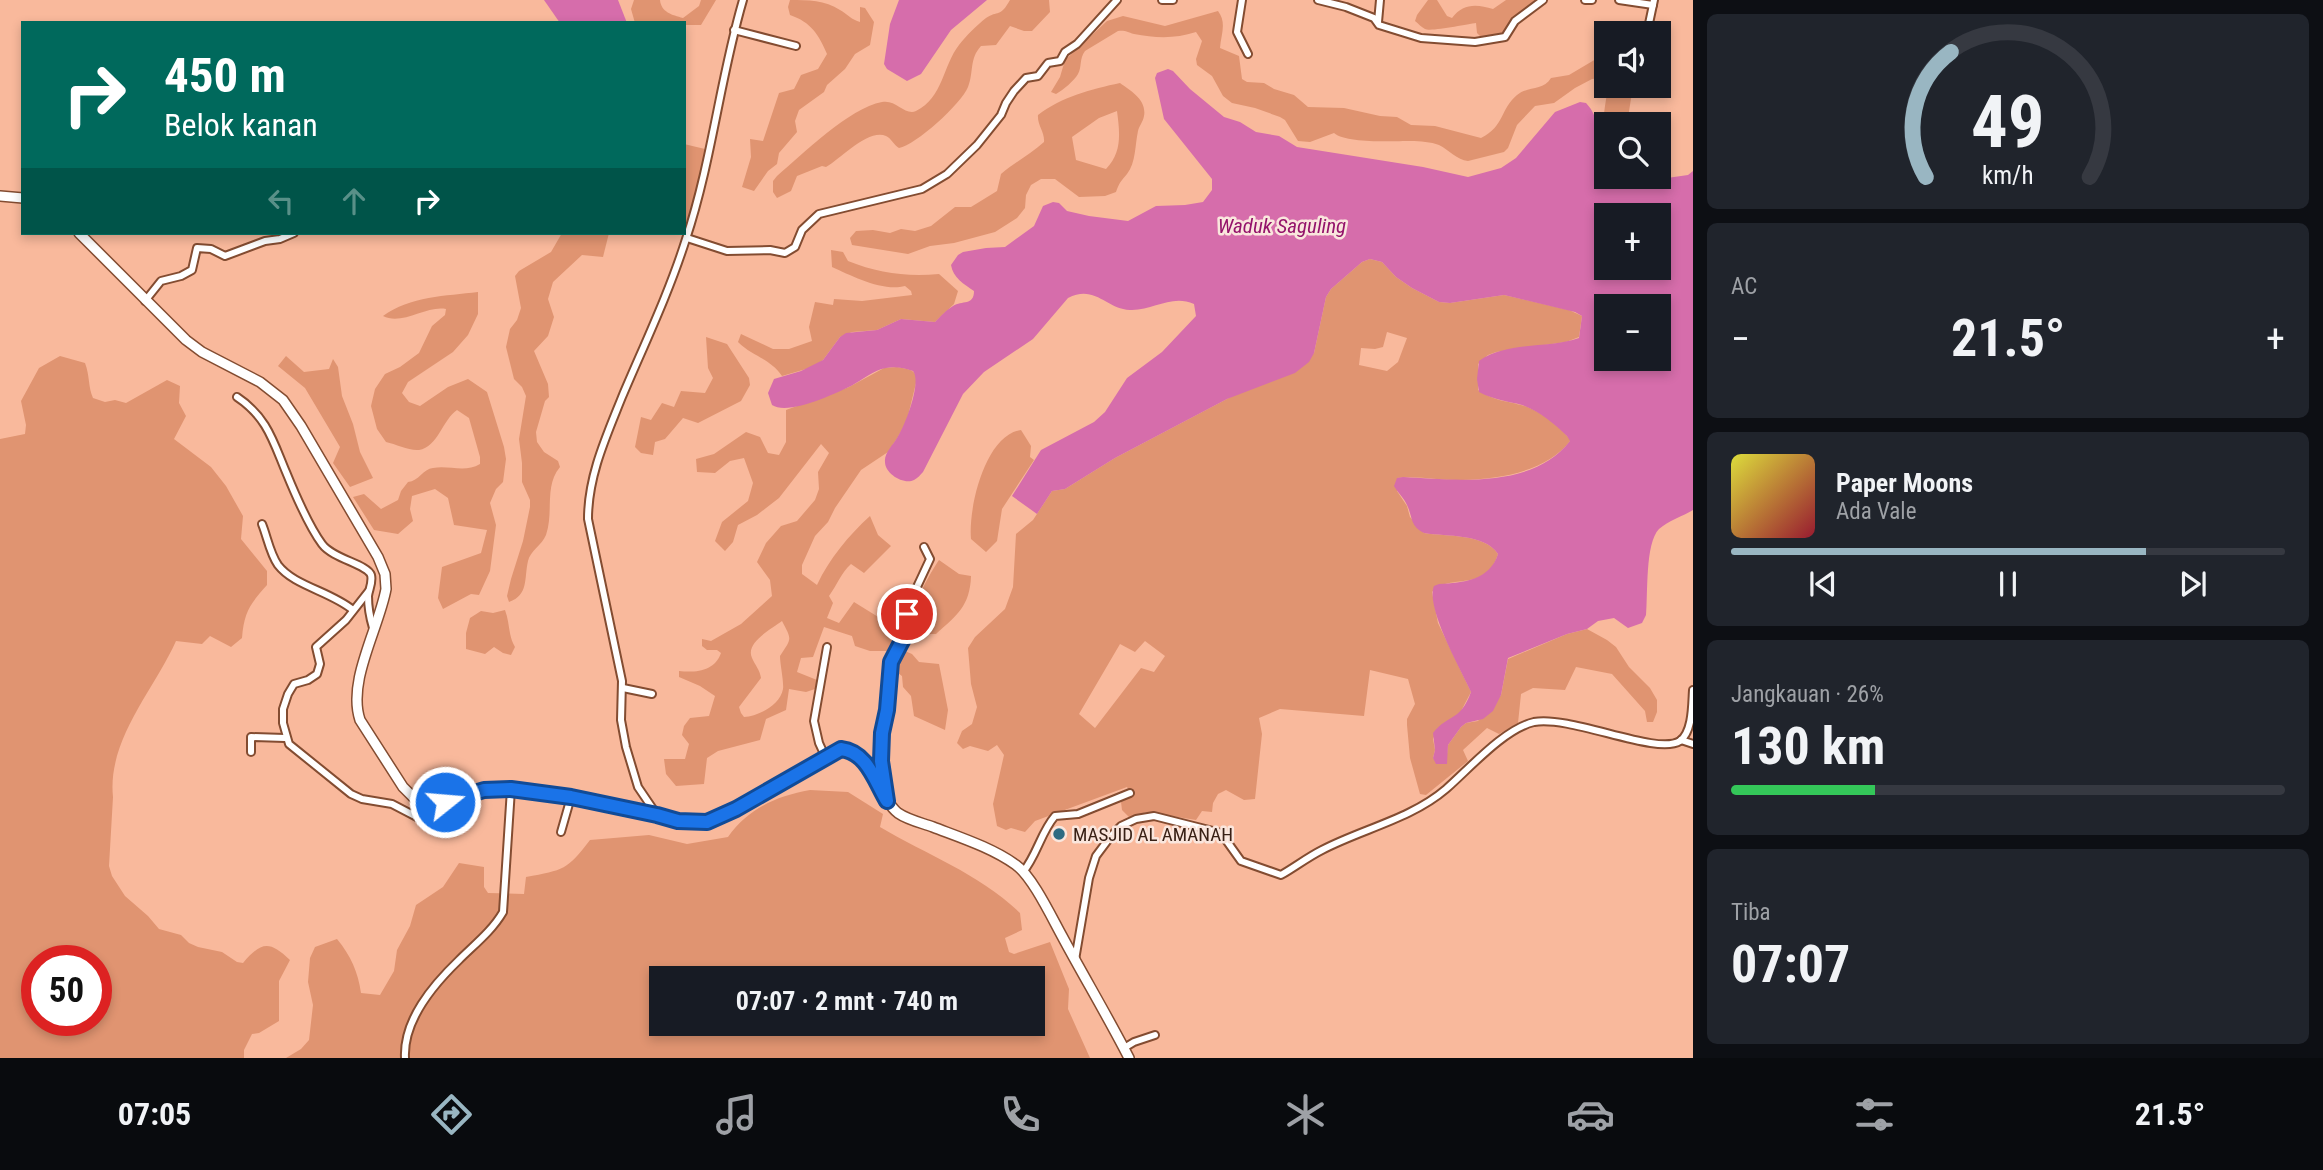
<!DOCTYPE html>
<html lang="id">
<head>
<meta charset="utf-8">
<style>
  :root { --surface:#171b24; --page:#20242c; --text:#f1f3f6; --muted:#9ea1a6; --line:#363941; --accent:#99b6c2 }
  body { margin:0; font-family:"Roboto Condensed",sans-serif; background:var(--page); color:var(--text); height:100vh; display:flex; flex-direction:column; font-size:26px; white-space:nowrap }
  * { box-sizing:border-box; margin:0 }
  p { font-size:23px; color:var(--muted) }
  .icon { flex:none; width:38px; height:38px; fill:none; stroke:currentColor; stroke-width:2; stroke-linecap:round; stroke-linejoin:round }
  .map { position:relative; flex:1; overflow:hidden }
  .panel { display:flex; flex-direction:column; gap:14px; padding:14px; background:#0d0f14; width:630px }
  .panel>* { flex:none }
  .banner { position:absolute; left:21px; top:21px; width:665px; height:214px; border-radius:0px; box-shadow:0 4px 10px #0003; background:#00695c; color:#fff; overflow:hidden }
  .fabs { position:absolute; left:1594px; top:21px; display:grid; gap:14px }
  .fabs a { display:grid; place-items:center; width:77px; height:77px; border-radius:0px; background:var(--surface); box-shadow:0 4px 10px #0003; font-size:35px }
  .speed { position:absolute; left:21px; top:945px; display:flex; gap:14px; font-size:35px; font-weight:700; text-align:center }
  .speed>* { display:grid; place-content:center; width:91px; height:91px; border-radius:50%; background:var(--surface); box-shadow:0 4px 10px #0003; line-height:1 }
  .speed .limit { border:10px solid #d22; background:#fff; color:#111 }
  .pin { position:absolute; display:grid; place-items:center; width:60px; height:60px; color:#fff; margin:-30px; border:4px solid #fff; border-radius:50%; box-shadow:0 2px 7px #0007 }
  .me { position:absolute; width:77px; margin:-38px; rotate:73deg; stroke-linejoin:round; filter:drop-shadow(0 0 5px #0008) }
  .turn { display:flex; align-items:center; gap:24px; height:147px; padding:0 28px; font-size:32px }
  .turn .icon { width:91px; height:91px; stroke-width:2.5 }
  .turn b { display:block; font-size:49px; line-height:60px }
  .lanes { display:flex; align-items:center; height:66px; padding:0 28px; background:#0003; justify-content:center; gap:35px; direction:ltr }
  .lanes .off { opacity:.35 }
  .big { font-size:52px; font-weight:700; line-height:1.1 }
  .panel .tile { flex:1; display:flex; flex-direction:column; justify-content:center; gap:10px; min-width:0; padding:0 24px; border-radius:10px; background:var(--page) }
  .panel .dial { align-items:center; gap:0 }
  .dial svg { height:182px; overflow:visible; fill:none; stroke:var(--line); stroke-width:7; stroke-linecap:round; text-anchor:middle }
  .dial text { fill:var(--text); stroke:none }
  .song { display:flex; align-items:center; gap:21px }
  .cover { width:84px; height:84px; border-radius:10px; background:linear-gradient(135deg,hsl(60 70% 55%),hsl(350 70% 35%)) }
  .played { height:7px; border-radius:4px; background:linear-gradient(90deg,var(--accent) 75%,var(--line) 75%) }
  .keys { display:flex; justify-content:space-around; direction:ltr }
  .heat { display:flex; justify-content:space-between; align-items:center; font-size:38px; direction:ltr }
  .charge { height:10px; border-radius:5px; background:linear-gradient(90deg,#34c759 26%,var(--line) 0) }
  .trip { position:absolute; left:649px; top:966px; width:396px; height:70px; border-radius:0px; background:var(--surface); box-shadow:0 4px 10px #0003; font-weight:700; line-height:70px; text-align:center }
  .menu { display:flex; height:112px; justify-content:space-around; align-items:center; background:#090b0e; color:var(--muted) }
  .menu .icon { width:49px; height:49px }
  .menu .current { color:var(--accent) }
  .menu b { font-size:32px; color:var(--text) }
  main { display:flex; flex:1; min-height:0 }
  .map>svg:first-child { display:block }
  .green { fill:#e09471; fill-rule:evenodd }
  .water { fill:#d66dab; fill-rule:evenodd }
  .lines { fill:none; stroke-linecap:round; stroke-linejoin:round }
  .minor-casing { stroke:#834c31; stroke-width:10 }
  .secondary-casing { stroke:#834c31; stroke-width:12 }
  .minor { stroke:#fff; stroke-width:6 }
  .secondary { stroke:#fff; stroke-width:9 }
  .route-casing { stroke:#114b97; stroke-width:18 }
  .route { stroke:#1a73e8; stroke-width:12 }
  .poi-dot { fill:#2e6b82; stroke:#fae6dd; stroke-width:2.5 }
  .labels { text-anchor:middle; dominant-baseline:central; stroke-width:5; stroke-linejoin:round; paint-order:stroke }
  .poi-label { font-size:19px; fill:#382015; stroke:#fae6dd; text-anchor:start }
  .water-label { font-size:21px; font-style:italic; fill:#94136b; stroke:#fae6dd }
</style>
</head>
<body>
<main>
<div class="map">
<svg width="1693" height="1058" viewBox="0 0 1693 1058">
  <rect width="100%" height="100%" fill="#f9b99c"/>
  <g class="green">
    <path d="M634 0H660C661 12 672 15 683 18L699 6 701 0H716L701 25H684V23H635L631 9Z"/>
    <path d="M790 0C808 0 825 0 840 10 847 14 852 20 860 22V7L865 8 874 22 870 45 855 54 845 69 827 85 824 92 799 110 795 121 797 132 779 153 777 164 768 171 754 191 742 187 751 157 750 139 763 141 779 93 794 89 801 75 818 69 827 54C819 35 811 22 790 15L788 7Z"/>
    <path d="M1010 0H1049L1050 12 1032 31H1024L1010 26 996 45 981 46C969 59 974 72 968 87 961 104 916 145 899 148 894 145 891 138 886 136 869 128 840 159 826 167L822 166 797 176 791 191 777 198 773 192V181L777 176C803 154 849 108 882 102 896 99 905 116 916 111 943 98 943 65 959 45 966 36 977 25 986 18 998 10 1000 18 1010 0Z"/>
    <path d="M1428 0H1437L1447 16 1452 18C1463 3 1477 4 1493 9L1506 0H1538L1509 23 1506 33 1482 38 1477 33 1476 23C1467 24 1431 32 1425 29 1421 27 1419 24 1415 21L1417 15Z"/>
    <path d="M1218 11C1227 23 1221 34 1220 48L1239 56 1242 79 1247 82 1264 83 1274 89 1294 95 1308 107 1344 108 1380 116 1397 117 1411 125 1435 126 1481 138C1505 126 1500 109 1517 95 1528 86 1543 91 1551 78L1569 75 1596 59 1606 62V82L1603 78 1592 79 1575 88 1554 103 1535 106 1517 125 1508 148 1504 152 1468 161C1457 160 1449 150 1439 145 1431 142 1420 141 1411 141 1394 141 1347 144 1334 133L1310 142 1298 141 1285 120 1280 117 1255 108 1232 103 1223 96 1212 76 1197 65 1196 59 1202 41 1196 32C1175 39 1155 38 1134 34 1127 32 1125 30 1118 31L1085 51C1079 59 1082 67 1078 74 1074 81 1063 90 1056 94L1051 92 1060 77 1065 60 1107 21 1123 16 1165 26Z"/>
    <path d="M1120 83C1131 91 1147 100 1144 116 1143 122 1139 126 1138 131 1135 144 1136 163 1127 174 1121 181 1119 183 1116 192L1105 196 1079 197 1055 179H1041L1031 185 1026 195 1025 208 1017 218 995 232 954 243 930 246 908 254 852 245 850 238 856 231 873 230 890 233 901 229 915 231 931 226 955 207H971L997 191 1001 174C1015 162 1031 154 1044 142 1045 132 1037 125 1038 115 1061 97 1092 89 1120 83ZM1117 111C1120 134 1122 152 1106 169L1076 160 1072 137 1099 118Z"/>
    <path d="M1608 86H1633L1627 124H1606V141C1600 124 1606 103 1608 86Z"/>
    <path d="M684 144 705 149 694 202 684 231Z"/>
    <path d="M562 233H609L603 257 582 255 553 282 548 299 554 317 548 336 534 351 548 384 549 397 545 401 536 432 537 442 544 452 558 461 560 467C544 486 554 512 546 535 542 545 530 551 528 561 524 578 529 595 509 602L507 596 511 579 523 541 530 507V500L522 482V463L519 439 526 396 522 387 514 379 506 347 510 329 517 320 521 308 515 276 519 271 551 252Z"/>
    <path d="M831 250 843 252 848 261C878 273 906 277 939 274L958 291 954 304 935 322 901 319 877 330 852 332 840 337 823 360 813 367 782 376C770 358 753 357 738 342L741 334 773 349H789L812 341 809 327 815 302 833 305 834 299 862 301 912 295 911 291 905 286C883 292 852 276 832 267Z"/>
    <path d="M1370 259 1382 262 1396 277 1412 288 1439 302 1450 303 1504 295 1569 310 1582 316 1579 337 1566 342 1496 352 1488 355 1478 364V390C1495 401 1502 400 1521 405 1538 409 1559 426 1571 440 1546 472 1500 479 1462 480 1441 481 1419 475 1397 478V491L1407 506 1410 517 1424 533C1447 537 1484 533 1498 554 1486 594 1450 572 1432 592L1438 623 1471 692 1460 713 1437 729 1433 739 1435 750 1433 758 1446 764 1448 745 1461 727 1466 723 1478 721 1501 695 1508 659 1567 634 1587 629 1607 640 1616 647 1629 667 1650 688 1657 700V712L1653 722H1647L1645 711 1612 674 1576 667 1565 690 1533 688 1521 694 1518 723 1499 734 1487 728 1463 750 1468 761 1426 795 1420 794 1410 758 1407 725V719L1415 704 1408 679 1370 670 1364 716 1280 709 1259 718 1262 734 1255 799 1244 800 1226 790 1218 794 1213 803 1212 812 1202 811 1196 820 1147 812 1129 817 1122 810 1121 802 1131 794 1127 787 1035 821 1025 832 1011 828 1006 830 997 826 993 804 1004 755 997 745 988 751 970 746 963 749 957 743 962 731 972 724 977 707 971 684 968 648 975 637 1005 609 1013 587 1016 534 1033 520 1052 491 1065 489 1115 458 1314 353 1326 297 1331 289 1362 262ZM1387 332 1407 338 1398 362 1387 371 1359 365 1361 348 1375 349 1383 347ZM1145 641 1165 656 1154 672 1141 668 1095 728 1079 714 1120 644 1135 652Z"/>
    <path d="M478 292V314L468 335 453 352 408 382 402 393 409 402 420 406 448 387 468 379 487 392 504 447 506 459 503 482 496 489 490 503 496 525 490 571 479 595 471 594 443 609 438 598 442 567 481 553 487 530 454 525 448 498 435 489 412 496 410 509 413 521 398 534 374 530 353 497 364 494 381 509 398 500 401 491 408 482C419 481 423 469 433 468 449 465 465 473 480 464V457L469 418 457 410C443 419 438 447 419 450 409 451 396 444 386 442L377 429 371 406 375 389 385 374 400 367 419 353 432 326 445 315 446 309C427 305 402 326 383 316 410 296 446 296 478 292Z"/>
    <path d="M706 337 727 344 749 378 750 385 741 401 698 423 683 418 665 439 655 442 653 455 641 453 635 447 641 417 651 420 662 403 674 407 681 391 705 393 713 378 708 368Z"/>
    <path d="M60 356 85 363C90 376 88 387 93 398L105 402 115 400 126 403 167 380 180 386 179 403 186 416 174 439 211 467 226 486 243 516 241 539 267 571V585C250 604 244 612 242 638L231 647 210 636 202 644 176 641C154 690 107 740 113 797L109 866 112 876 125 896 148 916 159 929 181 935 189 943 198 947 222 952 237 962 243 963C261 942 269 940 290 960L279 981V1021L259 1033 252 1034 244 1050V1058H0V439L25 434 26 425 21 401 39 368ZM37 961H96V1020H37Z"/>
    <path d="M286 356 304 372 329 369 333 359 338 367 342 396 353 424 360 452 373 478 350 487 333 463 340 447 305 388 278 366Z"/>
    <path d="M897 367C906 369 916 369 917 379L907 420 898 437 888 452 861 470 835 508 828 522 815 536 802 565V574L817 585C829 559 849 535 870 516L878 535 891 546 864 573 851 564C841 573 837 585 829 596L833 603 827 618 839 623 854 602 896 628 893 646 912 654 919 662 939 664 948 710 945 730 914 716 911 696 903 687 902 676 895 671 897 660 887 651H870L855 646 852 636 824 627 813 657 801 658 797 672 817 680 815 689 806 692 789 689 786 710 766 719 760 740 718 751 707 758 704 784 676 786 666 774 664 759H685L689 744 682 735 684 726 690 718 709 716 715 696 700 686 679 677V671C696 673 715 671 721 653L717 650H707L702 646V639L711 641 741 624 772 596 770 580 757 562 766 543 781 526 797 521 815 500 819 489 818 472 829 453 821 444 779 498 757 515 738 525 733 542 725 551 715 541 722 522 748 501 753 483 744 458 730 461 715 473 697 472 696 459 714 454 746 432 760 437 768 453 779 455 786 442V410L849 387 884 368ZM782 621C792 640 792 638 780 656 780 664 784 682 783 689 780 705 759 716 744 717L741 713 739 707 761 678C760 670 755 665 752 658 745 643 771 629 782 621Z"/>
    <path d="M1021 430 1031 446 1030 457 1034 460 1002 509 997 541 986 552 971 539C968 509 985 435 1021 430Z"/>
    <path d="M939 560 959 574 971 576C970 606 957 615 936 634 929 634 919 634 915 628 905 615 931 572 939 560Z"/>
    <path d="M505 610C510 623 508 635 515 647L511 655 503 653 494 647 485 654 466 649V633L470 618 481 611 493 613Z"/>
    <path d="M810 790 848 792 883 814 880 827C927 855 980 874 1020 913L1022 930 1005 938 1009 952 1014 954 1050 942 1069 989 1068 1009 1090 1058H286L301 1049 309 1040 313 1005 308 982 310 958 315 947 337 939C351 956 358 972 361 993L380 995 394 971 397 950 410 926 416 905 443 887 459 863 484 867V887L488 893 524 894 526 877C564 870 567 870 590 840L649 835 687 844 728 837C748 809 776 796 810 790ZM662 978H1032V1024H662Z"/>
  </g>
  <g class="water">
    <path d="M544 0H618L627 23H560Z"/>
    <path d="M899 0H987L951 30 921 74 907 81 887 69 884 64 890 24Z"/>
    <path d="M1168 69 1173 71 1190 89 1224 117 1240 122 1256 132 1279 136 1297 147 1423 167 1468 177 1501 168 1516 158 1555 112 1580 102 1586 103C1601 119 1595 131 1600 150 1603 161 1606 165 1606 177H1636L1646 181 1688 175 1693 171V510C1683 516 1668 521 1659 529 1645 543 1648 595 1646 615L1642 623 1628 628 1614 618 1598 621 1587 629 1567 634 1508 658 1501 695 1493 711 1483 719 1466 723 1461 727 1448 745 1447 764H1436L1433 758 1435 750 1433 733C1449 713 1460 722 1471 692 1461 670 1425 607 1434 586L1439 584C1463 583 1490 580 1498 554 1484 533 1447 537 1424 533 1410 526 1413 518 1407 505 1404 498 1398 493 1394 486L1397 478 1403 477C1457 480 1533 489 1570 441L1567 436C1555 424 1538 410 1522 405 1507 401 1494 400 1479 392L1477 379 1479 361C1507 341 1547 349 1579 338L1582 316 1575 312 1504 295 1450 303 1439 302 1412 288 1396 277 1382 262 1370 259 1362 262 1331 289 1326 297 1314 353 1309 362 1295 373 1227 399 1115 458 1065 489 1052 491 1037 514 1012 496 1041 450 1094 422 1105 412 1127 378 1162 352 1196 316 1194 304C1171 294 1153 311 1130 310 1106 309 1095 284 1068 298L1033 339 984 372 963 394 923 472C920 475 918 478 914 480 904 485 885 474 885 462 884 453 893 445 897 438 905 426 922 382 913 371 904 368 895 366 886 368 874 370 862 380 851 386 834 394 788 416 772 405L768 393 774 379 801 371 823 360 840 337 846 333 877 330 901 319 935 322C940 317 946 310 953 306 962 300 974 306 974 291 964 284 953 278 951 265L958 255 963 252 986 248 1005 247 1034 226 1043 206 1053 202 1059 203 1067 211 1089 216 1128 221 1156 206 1185 205 1203 202 1212 190V179L1164 119 1155 78 1157 73ZM1659 215V268H1606V215ZM1659 306V359H1606V306Z"/>
  </g>
  <g class="lines">
    <g class="minor-casing">
      <g id="minor">
        <path d="M1162 0H1173"/>
        <path d="M1242 0 1237 32 1248 54"/>
        <path d="M1318 0 1346 7 1374 18 1379 25 1421 38 1475 42 1505 37 1515 21 1543 0"/>
        <path d="M1585 0H1592"/>
        <path d="M1619 0 1653 5"/>
        <path d="M1378 22 1380 0"/>
        <path d="M734 30 796 46"/>
        <path d="M1647 33 1654 0"/>
        <path d="M687 238 727 251 770 250 785 253 795 247 802 230 819 214 922 189 947 174 977 145 1001 115 1006 103 1014 91 1026 78 1038 76 1048 63 1060 61 1065 52 1077 44 1117 0"/>
        <path d="M145 301 161 281 181 276 192 270 197 248 211 249 225 256 265 241 280 239 294 233"/>
        <path d="M237 397C267 417 273 441 286 472 295 494 308 525 322 544 333 559 367 564 371 575 373 582 369 589 368 596 368 607 370 618 373 628"/>
        <path d="M262 524C267 536 270 554 278 565 294 586 330 591 353 610"/>
        <path d="M368 592 346 620 316 647 320 664 317 674 308 680 294 684 288 694 283 709V723L289 744 351 794 362 799 392 804 438 828C454 828 460 810 463 797"/>
        <path d="M623 688 652 694"/>
        <path d="M1681 740 1693 744"/>
        <path d="M251 752V737L285 738"/>
        <path d="M825 756 819 743 814 721 827 647"/>
        <path d="M886 796 881 746 887 711 891 662 904 637 909 604 930 559 924 547"/>
        <path d="M657 815 638 787 626 747 621 720 622 681 588 519C588 476 606 437 622 397 644 345 669 293 686 239 712 161 720 78 743 0"/>
        <path d="M561 832 571 797"/>
        <path d="M1023 872C1037 855 1041 832 1055 816L1078 814 1130 793"/>
        <path d="M1075 960 1089 878 1096 856 1111 836 1121 826 1136 819 1154 816 1221 833 1241 861 1281 875C1295 867 1308 857 1322 850 1362 829 1411 819 1446 789 1470 768 1504 729 1534 722 1571 715 1657 756 1680 741 1693 731 1692 704 1693 690"/>
        <path d="M1124 1048 1134 1042 1155 1035"/>
        <path d="M405 1058C403 1020 433 985 459 960 474 945 492 931 503 912L511 789"/>
      </g>
    </g>
    <g class="secondary-casing">
      <g id="secondary">
        <path d="M0 196 23 198"/>
        <path d="M79 233 186 340 202 352 260 382 283 400 301 426 378 557 385 574 386 589C379 628 347 681 360 720L403 787 415 799 427 804 445 802 484 790 511 789 571 797 678 821 699 823 715 819 736 809 835 751C869 741 877 797 898 813 908 820 922 823 933 827 959 837 993 848 1016 865 1032 876 1052 918 1062 936 1084 977 1108 1017 1129 1058"/>
      </g>
    </g>
    <use href="#minor" class="minor"/>
    <use href="#secondary" class="secondary"/>
  </g>
  <g class="lines">
    <g class="route-casing">
      <path id="route" d="M445 802 484 790 511 789 571 797 657 815 678 821 707 822 736 809 841 749C867 752 875 781 887 801L881 761 882 733 887 710 891 662 904 637 907 614"/>
    </g>
    <use href="#route" class="route"/>
  </g>
  <circle class="poi-dot" cx="1059" cy="834" r="7"/>
  <g class="labels">
    <g class="poi-label">
      <text x="1073" y="834">MASJID AL AMANAH</text>
    </g>
    <g class="water-label">
      <text x="1282" y="226">Waduk Saguling</text>
    </g>
  </g>
</svg>
<div class="fabs">
<a><svg class="icon" aria-label="sound" viewBox="0 0 24 24"><path d="M4 9h4l5-4v14l-5-4H4zM17 9q2 3 0 6"/></svg></a>
<a><svg class="icon" aria-label="search" viewBox="0 0 24 24"><circle cx="10" cy="10" r="6"/><path d="M15 15l6 6"/></svg></a>
<a>+</a>
<a>−</a>
</div>
<div class="speed"><div class="limit">50</div></div>
<div class="pin" style="left:907px;top:614px;background:#d93025"><svg class="icon" aria-label="arrive" viewBox="0 0 24 24"><path d="M6 21V4h12l-3 4 3 4H6"/></svg></div>
<svg class="me" style="left:445px;top:802px" viewBox="-20 -20 40 40"><circle r="17" fill="#1a73e8" stroke="#fff" stroke-width="3"/><path d="M0-11L8 9 0 5-8 9z" fill="#fff"/></svg>
<div class="trip">07:07 · 2 mnt · 740 m</div>
<div class="banner">
<div class="turn"><svg class="icon" aria-label="right" viewBox="0 0 24 24"><path d="M7 20v-9h11M14 6l5 5-5 5"/></svg><div><b>450 m</b>Belok kanan</div></div>
<div class="lanes"><svg class="icon off" aria-label="left" viewBox="0 0 24 24"><path d="M17 20v-9H6M10 6l-5 5 5 5"/></svg><svg class="icon off" aria-label="ahead" viewBox="0 0 24 24"><path d="M12 20V5M6 11l6-6 6 6"/></svg><svg class="icon" aria-label="right" viewBox="0 0 24 24"><path d="M7 20v-9h11M14 6l5 5-5 5"/></svg></div>
</div>
</div>
<section class="panel">
<div class="tile dial"><svg viewBox="0 0 100 80">
<path d="M14 69A42 42 0 1 1 86 69"/>
<path d="M14 69A42 42 0 0 1 25 14" stroke="#99b6c2"/>
<text x="50" y="56" font-size="32" font-weight="700">49</text>
<text x="50" y="72" font-size="11">km/h</text>
</svg></div>
<div class="tile"><p>AC</p>
<div class="heat"><a>−</a><b class="big">21.5°</b><a>+</a></div>
</div>
<div class="tile">
<div class="song"><i class="cover"></i><div><b>Paper Moons</b><p>Ada Vale</p></div></div>
<div class="played"></div>
<div class="keys"><svg class="icon" aria-label="previous" viewBox="0 0 24 24"><path d="M18 5L8 12l10 7zM5 5v14"/></svg><svg class="icon" aria-label="pause" viewBox="0 0 24 24"><path d="M8 5v14M16 5v14"/></svg><svg class="icon" aria-label="next" viewBox="0 0 24 24"><path d="M6 5l10 7-10 7zM19 5v14"/></svg></div>
</div>
<div class="tile"><p>Jangkauan · 26%</p><b class="big">130 km</b><div class="charge"></div></div>
<div class="tile"><p>Tiba</p><b class="big">07:07</b></div>
</section>
</main>
<nav class="menu">
<b>07:05</b>
<svg class="icon current" aria-label="directions" viewBox="0 0 24 24"><path d="M12 3l9 9-9 9-9-9zM9 14v-3h6M13 9l2 2-2 2"/></svg>
<svg class="icon" aria-label="music" viewBox="0 0 24 24"><path d="M9 18V5l10-2v13"/><circle cx="6" cy="18" r="3"/><circle cx="16" cy="16" r="3"/></svg>
<svg class="icon" aria-label="phone" viewBox="0 0 24 24"><path d="M5 4h4l2 5-3 2q2 4 5 5l2-3 5 2v4C11 20 4 13 5 4z"/></svg>
<svg class="icon" aria-label="climate" viewBox="0 0 24 24"><path d="M12 3v18M4 7l16 10M4 17L20 7"/></svg>
<svg class="icon" aria-label="car" viewBox="0 0 24 24"><path d="M5 17H2v-5l4-1 3-4h7l3 4 3 1v5h-3M9 17h6M6 11h13"/><circle cx="7" cy="17" r="2"/><circle cx="17" cy="17" r="2"/></svg>
<svg class="icon" aria-label="filters" viewBox="0 0 24 24"><path d="M4 7h16M4 17h16"/><circle cx="9" cy="7" r="2"/><circle cx="15" cy="17" r="2"/></svg>
<b>21.5°</b>
</nav>
</body>
</html>
